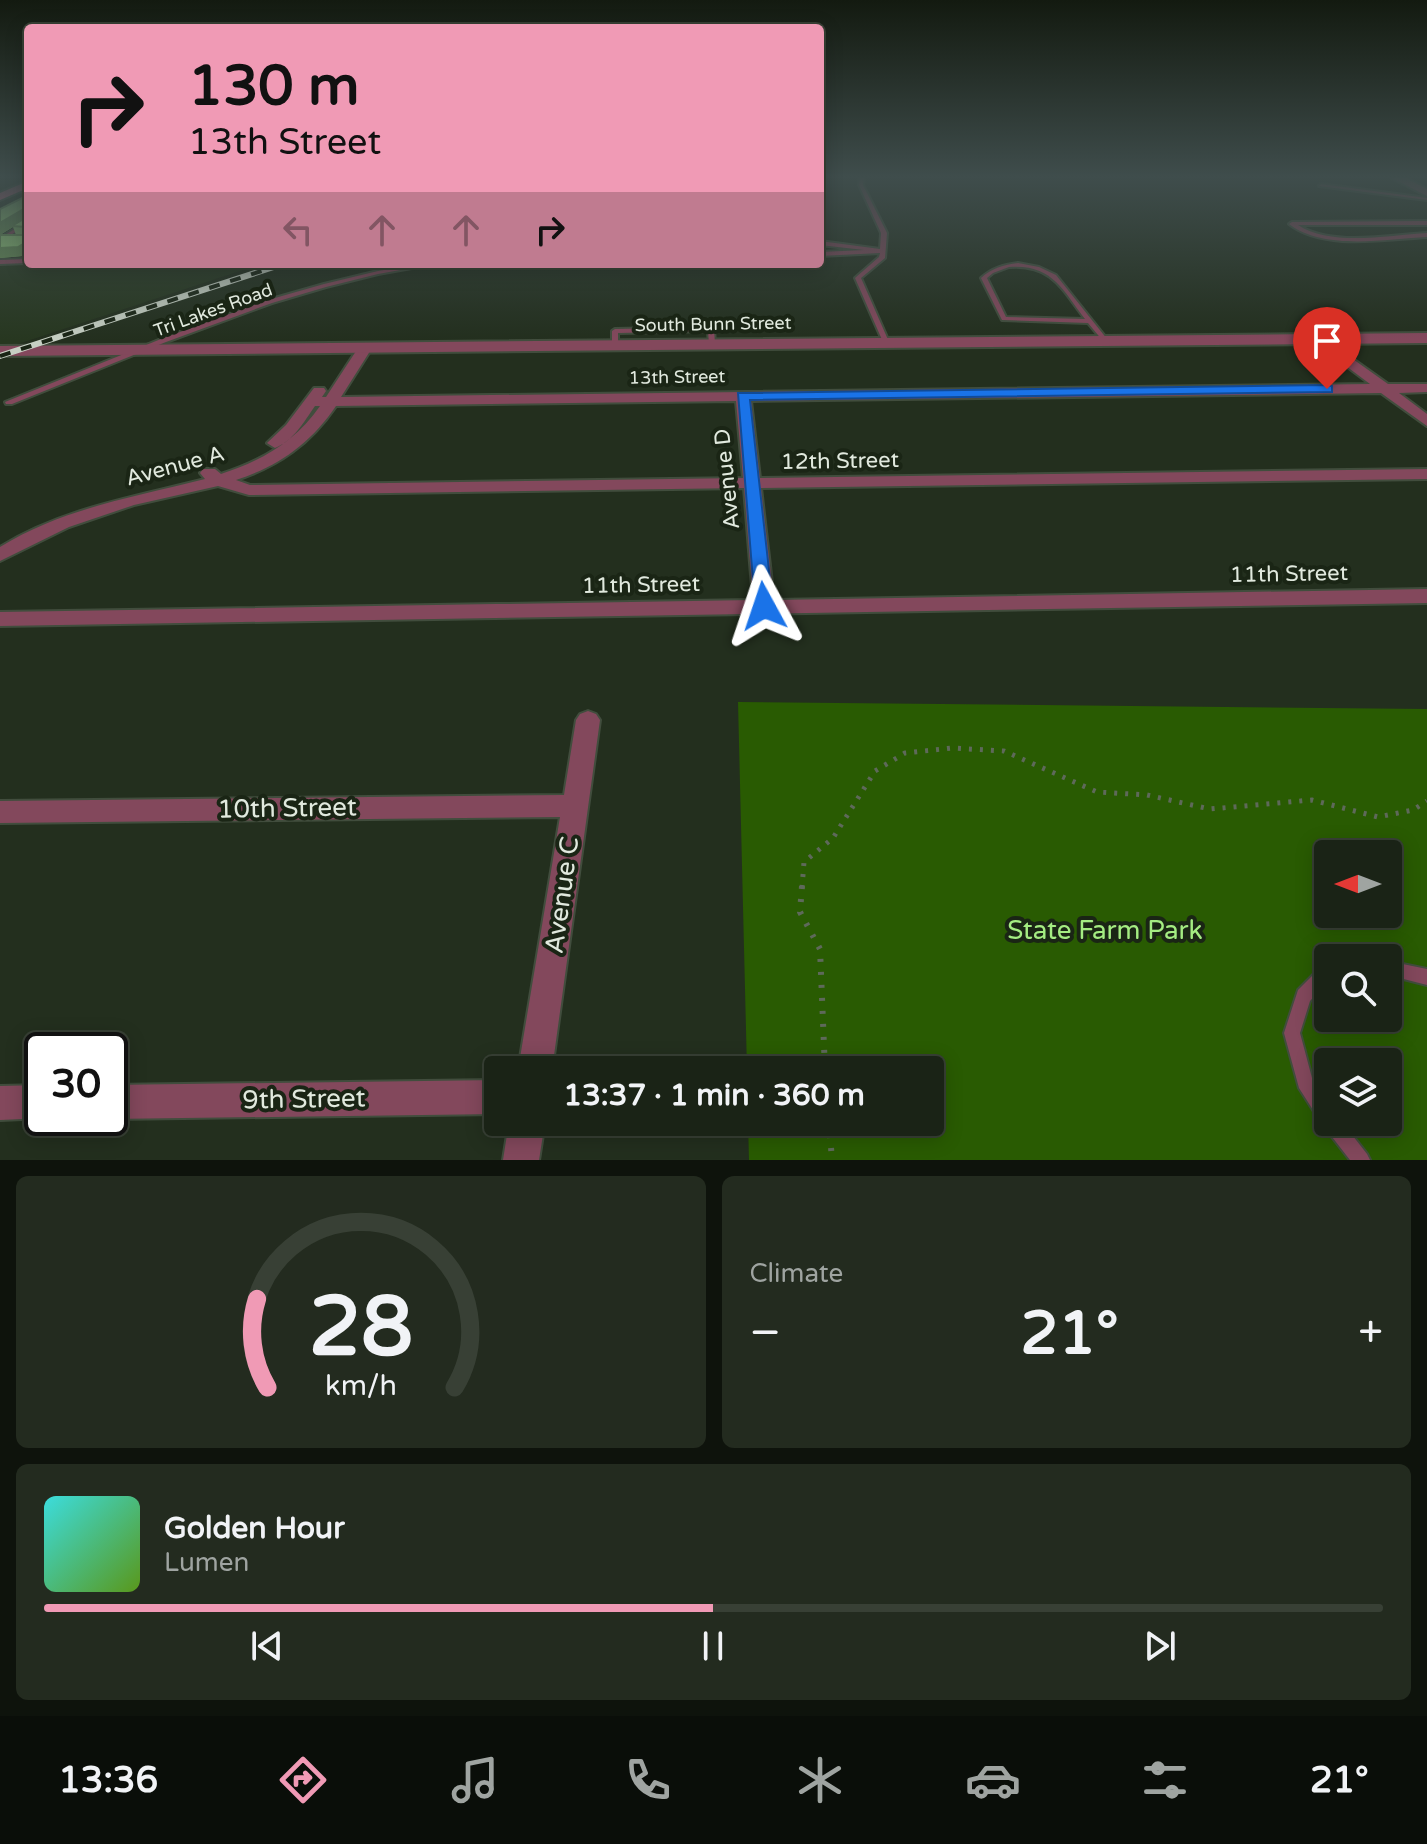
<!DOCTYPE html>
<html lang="en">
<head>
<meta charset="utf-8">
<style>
  :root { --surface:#1a2316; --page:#232b1f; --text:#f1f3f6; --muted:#9fa4a1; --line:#384035; --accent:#f09ab5 }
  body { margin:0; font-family:"Varela Round",sans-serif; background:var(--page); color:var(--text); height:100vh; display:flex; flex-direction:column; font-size:30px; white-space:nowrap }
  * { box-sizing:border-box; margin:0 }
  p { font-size:26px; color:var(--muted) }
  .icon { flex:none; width:44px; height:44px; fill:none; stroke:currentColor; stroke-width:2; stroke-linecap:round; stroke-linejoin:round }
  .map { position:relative; height:1160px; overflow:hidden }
  .drawer { display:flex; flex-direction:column; gap:16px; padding:16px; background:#0e130c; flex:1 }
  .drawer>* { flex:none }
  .banner { position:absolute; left:24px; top:24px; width:800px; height:244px; border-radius:8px; box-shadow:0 4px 20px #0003,0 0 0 2px var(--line); background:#f09ab5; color:#111; overflow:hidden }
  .needle { width:52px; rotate:270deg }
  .fabs { position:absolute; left:1314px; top:840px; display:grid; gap:16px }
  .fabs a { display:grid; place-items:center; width:88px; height:88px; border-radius:8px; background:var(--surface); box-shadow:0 4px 20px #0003,0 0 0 2px var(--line); font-size:40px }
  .speed { position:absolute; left:24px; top:1032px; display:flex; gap:16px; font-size:40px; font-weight:700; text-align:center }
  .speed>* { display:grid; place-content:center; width:104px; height:104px; border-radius:50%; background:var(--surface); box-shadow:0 4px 20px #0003,0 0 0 2px var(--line); line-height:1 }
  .speed .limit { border:4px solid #111; border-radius:12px; background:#fff; color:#111 }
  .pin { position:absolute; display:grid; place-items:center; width:68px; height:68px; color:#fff; margin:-82px -34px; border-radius:50% 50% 50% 0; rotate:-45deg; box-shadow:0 0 8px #0007 }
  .pin .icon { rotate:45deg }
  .me { position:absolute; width:88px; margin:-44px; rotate:355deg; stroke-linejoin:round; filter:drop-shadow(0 0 6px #0008) }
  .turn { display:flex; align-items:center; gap:28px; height:168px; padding:0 32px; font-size:36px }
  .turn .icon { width:104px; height:104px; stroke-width:2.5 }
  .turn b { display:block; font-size:56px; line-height:68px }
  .lanes { display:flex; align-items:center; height:76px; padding:0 32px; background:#0003; justify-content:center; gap:40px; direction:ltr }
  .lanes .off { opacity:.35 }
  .big { font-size:60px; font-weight:800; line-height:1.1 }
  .drawer .tile { flex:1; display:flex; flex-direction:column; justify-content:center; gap:12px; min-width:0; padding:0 28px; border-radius:12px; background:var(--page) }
  .drawer .dial { align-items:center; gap:0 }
  .dial svg { height:208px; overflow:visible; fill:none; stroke:var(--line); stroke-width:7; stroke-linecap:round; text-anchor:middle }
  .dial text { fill:var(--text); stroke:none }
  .song { display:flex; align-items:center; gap:24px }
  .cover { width:96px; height:96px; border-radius:12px; background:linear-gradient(135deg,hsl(180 70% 55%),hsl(90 70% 35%)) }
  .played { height:8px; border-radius:4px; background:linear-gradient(90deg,var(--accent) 50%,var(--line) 50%) }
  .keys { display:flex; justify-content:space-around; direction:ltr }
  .heat { display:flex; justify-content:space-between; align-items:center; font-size:44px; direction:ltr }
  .drawer .tiles { flex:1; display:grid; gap:16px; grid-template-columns:1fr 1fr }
  .tile:last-child { grid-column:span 2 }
  .trip { position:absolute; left:484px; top:1056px; width:460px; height:80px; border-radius:8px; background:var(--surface); box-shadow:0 4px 20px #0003,0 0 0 2px var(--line); font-weight:800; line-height:80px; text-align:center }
  .tabs { display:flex; height:128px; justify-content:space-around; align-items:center; background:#0a0e09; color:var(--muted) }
  .tabs .icon { width:56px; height:56px }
  .tabs .active { color:var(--accent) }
  .tabs b { font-size:36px; color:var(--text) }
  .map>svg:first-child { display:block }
  .built { fill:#273720 }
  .green { fill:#295b02; fill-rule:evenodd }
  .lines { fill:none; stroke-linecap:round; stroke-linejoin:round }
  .service-casing { stroke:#414d3d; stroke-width:4 }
  .minor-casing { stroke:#414d3d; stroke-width:4 }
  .tertiary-casing { stroke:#414d3d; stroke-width:4 }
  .trunk-casing { stroke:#414d3d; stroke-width:4 }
  .path-far1 { stroke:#5e695a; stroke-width:5; stroke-dasharray:3 8; stroke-linecap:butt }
  .path { stroke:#5e695a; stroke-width:6; stroke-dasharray:3 10; stroke-linecap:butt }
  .service { fill:#83485c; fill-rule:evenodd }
  .minor { fill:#83485c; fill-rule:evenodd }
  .tertiary { fill:#83485c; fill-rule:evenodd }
  .trunk { fill:#ea6496; fill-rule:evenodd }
  .rail-casing { stroke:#c6cfc3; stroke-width:6 }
  .rail { stroke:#1a2515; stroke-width:4; stroke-dasharray:11; stroke-linecap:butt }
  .wall { fill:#82b36c }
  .shaded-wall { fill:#6a9258 }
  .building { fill:#97d07d; stroke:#6a9258; stroke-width:2 }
  .route { fill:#1a73e8; stroke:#114b97; stroke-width:2 }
  .labels { text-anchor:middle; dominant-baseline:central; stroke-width:8; stroke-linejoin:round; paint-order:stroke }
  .far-street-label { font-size:18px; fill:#e1e9de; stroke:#1a2515 }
  .street-label { font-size:22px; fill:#e1e9de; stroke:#1a2515 }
  .near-street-label { font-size:26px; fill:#e1e9de; stroke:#1a2515 }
  .near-park-label { font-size:26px; fill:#a4ec82; stroke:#1a2515 }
</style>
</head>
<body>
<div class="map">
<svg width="1427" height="1160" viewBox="0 0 1427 1160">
  <rect width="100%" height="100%" fill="#232f1e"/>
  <path class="built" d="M261 264 24 342 0 348V265Z"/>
  <path class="green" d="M738 702 1427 709V1160H749L748 1122H930V1070H747ZM1328 854H1388V914H1328ZM1328 958H1388V1018H1328ZM1328 1062H1388V1122H1328Z"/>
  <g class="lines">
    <g class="service-casing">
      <g id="service">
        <path d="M860 177H864L863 185 887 233 885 258 861 278 889 342 886 344 883 342 855 278 879 257 880 253 820 256V252L864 250 820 245V241L880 249 881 233 859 185Z"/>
        <path d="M1321 184 1427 198V200L1319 186Z"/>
        <path d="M28 221V224L0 242V238Z"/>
        <path d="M1427 221V225H1298C1330 247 1390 235 1427 233V237C1386 239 1324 251 1289 224L1292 222Z"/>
        <path d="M28 259V263L0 264V260Z"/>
        <path d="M1018 263 1039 267 1056 275 1107 339V341H1103L1088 323 1002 320 981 278C992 268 1003 265 1018 263ZM1009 267C1052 264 1062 289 1085 319L1006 317 987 278 993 273Z"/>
        <path d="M420 264H434L378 274 326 287 272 303 166 342 12 404H6L5 402 161 339 268 300 324 284 378 271Z"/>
        <path d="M711 327 714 329 715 344 712 346 709 344 708 331 618 333V345L615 347 612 345V331L615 329Z"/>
        <path d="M1388 961 1427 969V985L1388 975Z"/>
        <path d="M1328 962V981L1310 1001 1300 1033 1312 1078 1328 1102V1122H1342L1367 1154 1370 1160H1350L1322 1124 1299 1088 1284 1033 1298 990 1323 965Z"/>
      </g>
    </g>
    <g class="minor-casing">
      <g id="minor">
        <path d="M1319 335 1388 384H1427V392L1399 393 1427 414V426L1381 393 751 401 760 478 1427 469V479L761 488 774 600 1427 589V603L0 626V612L753 600 744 488 249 495 218 486 134 505 69 527 0 561V547C63 508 135 497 205 479L200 473 203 469H215L221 474C261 461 295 442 320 406H315C304 422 293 441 275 448L267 443 286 425 314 388H324L326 391 322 397H326L360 345 365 344 372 348 341 397 1370 384 1314 342V336ZM736 401 743 478 250 485 236 480C279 466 310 444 336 406Z"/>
        <path d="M588 711 596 714 600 720 552 1070H518L560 817 0 823V801L564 795 576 720 580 714Z"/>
        <path d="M498 1080V1114L110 1119 107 1118H110V1085Z"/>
        <path d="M42 1085V1118H45L0 1120V1086Z"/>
        <path d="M509 1122H545L539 1160H503Z"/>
      </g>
    </g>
    <g class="tertiary-casing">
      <g id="tertiary">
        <path d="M1390 177H1404L1427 189V196Z"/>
        <path d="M1427 333V343L0 356V346Z"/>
      </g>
    </g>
    <g class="trunk-casing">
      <path id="trunk" d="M28 181V188L0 200V193Z"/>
    </g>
    <path class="path-far1" d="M802 888 804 862 833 838 875 771 905 753 952 748 1004 751 1097 792 1147 795 1210 809 1312 800 1378 817 1413 810 1427 801"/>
    <g class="path">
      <path d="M802 886 800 912 820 949 825 1070"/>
      <path d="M829 1122 832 1160"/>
    </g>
    <use href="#service" class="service"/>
    <use href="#minor" class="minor"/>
    <use href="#tertiary" class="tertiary"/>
    <use href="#trunk" class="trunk"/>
    <g class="rail-casing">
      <path id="rail" d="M0 356 283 264"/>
    </g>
    <use href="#rail" class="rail"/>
  </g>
  <path class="wall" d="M28 195V253L23 256 0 258V235H16L13 227 0 235Z"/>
  <g class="shaded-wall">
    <path d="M24 209 28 217 12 226 13 227 0 235V223Z"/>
    <path d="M28 241V253L23 256 0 258V248Z"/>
  </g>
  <path class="building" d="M28 195V241L18 247 0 248V235H26V227L12 226 25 218 24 209 0 223V209Z"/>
  <linearGradient id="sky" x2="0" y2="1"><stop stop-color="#131a10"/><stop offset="0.52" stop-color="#3f4d4c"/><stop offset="1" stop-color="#3f4d4c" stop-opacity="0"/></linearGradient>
  <rect width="1427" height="340" fill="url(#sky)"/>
  <path class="route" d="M1327 385 1332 386V392L750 400 773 606 764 612 755 606 738 393Z"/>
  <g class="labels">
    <g class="far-street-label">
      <text transform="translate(213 310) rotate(-20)">Tri Lakes Road</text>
      <text transform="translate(713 324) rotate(-1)">South Bunn Street</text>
      <text transform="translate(677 377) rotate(-1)">13th Street</text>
    </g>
    <g class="street-label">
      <text transform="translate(840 461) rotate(-1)">12th Street</text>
      <text transform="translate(175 466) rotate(-15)">Avenue A</text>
      <text transform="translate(727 479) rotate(-96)">Avenue D</text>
      <text transform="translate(1289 574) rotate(-1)">11th Street</text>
      <text transform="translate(641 585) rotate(-1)">11th Street</text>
    </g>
    <g class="near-street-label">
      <text transform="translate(287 808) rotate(-1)">10th Street</text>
      <text transform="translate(562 895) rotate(-82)">Avenue C</text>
      <text transform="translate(304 1099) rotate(-1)">9th Street</text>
    </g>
    <g class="near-park-label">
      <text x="1105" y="930">State Farm Park</text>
    </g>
  </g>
</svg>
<div class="fabs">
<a><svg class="needle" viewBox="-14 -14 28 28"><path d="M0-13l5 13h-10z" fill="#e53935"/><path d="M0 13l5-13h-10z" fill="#9fa4a1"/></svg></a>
<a><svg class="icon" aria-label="search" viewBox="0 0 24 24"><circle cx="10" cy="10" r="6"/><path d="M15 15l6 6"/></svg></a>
<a><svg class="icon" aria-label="layers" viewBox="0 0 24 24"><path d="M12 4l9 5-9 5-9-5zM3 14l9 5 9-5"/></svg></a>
</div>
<div class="speed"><div class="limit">30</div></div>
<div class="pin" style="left:1327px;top:389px;background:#d93025"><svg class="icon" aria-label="arrive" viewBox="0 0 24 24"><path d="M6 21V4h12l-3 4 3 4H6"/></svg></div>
<svg class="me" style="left:764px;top:606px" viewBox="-20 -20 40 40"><path d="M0-17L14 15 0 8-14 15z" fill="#1a73e8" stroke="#fff" stroke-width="4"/></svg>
<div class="trip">13:37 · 1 min · 360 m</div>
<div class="banner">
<div class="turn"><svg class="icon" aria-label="right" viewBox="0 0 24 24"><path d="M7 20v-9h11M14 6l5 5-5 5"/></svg><div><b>130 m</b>13th Street</div></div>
<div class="lanes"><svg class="icon off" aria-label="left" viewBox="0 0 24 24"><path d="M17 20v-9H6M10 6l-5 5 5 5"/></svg><svg class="icon off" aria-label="ahead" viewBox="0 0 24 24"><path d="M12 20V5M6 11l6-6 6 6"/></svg><svg class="icon off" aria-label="ahead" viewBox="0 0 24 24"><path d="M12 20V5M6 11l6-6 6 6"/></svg><svg class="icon" aria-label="right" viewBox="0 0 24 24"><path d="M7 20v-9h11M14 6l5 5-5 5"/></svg></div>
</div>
</div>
<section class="drawer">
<div class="tiles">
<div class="tile dial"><svg viewBox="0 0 100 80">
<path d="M14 69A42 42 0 1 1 86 69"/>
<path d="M14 69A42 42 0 0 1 10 35" stroke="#f09ab5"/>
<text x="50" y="56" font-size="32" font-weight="700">28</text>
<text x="50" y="72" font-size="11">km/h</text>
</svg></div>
<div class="tile"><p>Climate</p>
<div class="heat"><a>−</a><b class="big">21°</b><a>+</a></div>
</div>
<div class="tile">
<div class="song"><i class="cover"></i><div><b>Golden Hour</b><p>Lumen</p></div></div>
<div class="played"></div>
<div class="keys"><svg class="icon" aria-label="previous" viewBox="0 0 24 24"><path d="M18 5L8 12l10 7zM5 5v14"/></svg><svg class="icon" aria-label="pause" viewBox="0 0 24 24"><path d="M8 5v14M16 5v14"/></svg><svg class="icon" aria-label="next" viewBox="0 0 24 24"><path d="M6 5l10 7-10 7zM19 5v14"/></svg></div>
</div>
</div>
</section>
<nav class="tabs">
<b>13:36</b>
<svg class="icon active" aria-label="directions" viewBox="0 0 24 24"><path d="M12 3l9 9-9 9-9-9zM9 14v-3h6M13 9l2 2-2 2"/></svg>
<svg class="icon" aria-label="music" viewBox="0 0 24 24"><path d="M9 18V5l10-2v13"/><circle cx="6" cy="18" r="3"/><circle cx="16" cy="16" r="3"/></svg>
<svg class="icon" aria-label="phone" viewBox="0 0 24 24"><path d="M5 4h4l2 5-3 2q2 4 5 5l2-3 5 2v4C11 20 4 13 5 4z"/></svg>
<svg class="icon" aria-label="climate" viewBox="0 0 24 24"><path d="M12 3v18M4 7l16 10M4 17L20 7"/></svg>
<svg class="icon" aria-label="car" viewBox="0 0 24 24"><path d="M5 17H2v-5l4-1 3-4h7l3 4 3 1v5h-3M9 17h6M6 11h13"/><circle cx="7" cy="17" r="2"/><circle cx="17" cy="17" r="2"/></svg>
<svg class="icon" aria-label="filters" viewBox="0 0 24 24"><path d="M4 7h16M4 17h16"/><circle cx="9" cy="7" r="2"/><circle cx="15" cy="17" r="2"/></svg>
<b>21°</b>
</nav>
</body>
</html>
